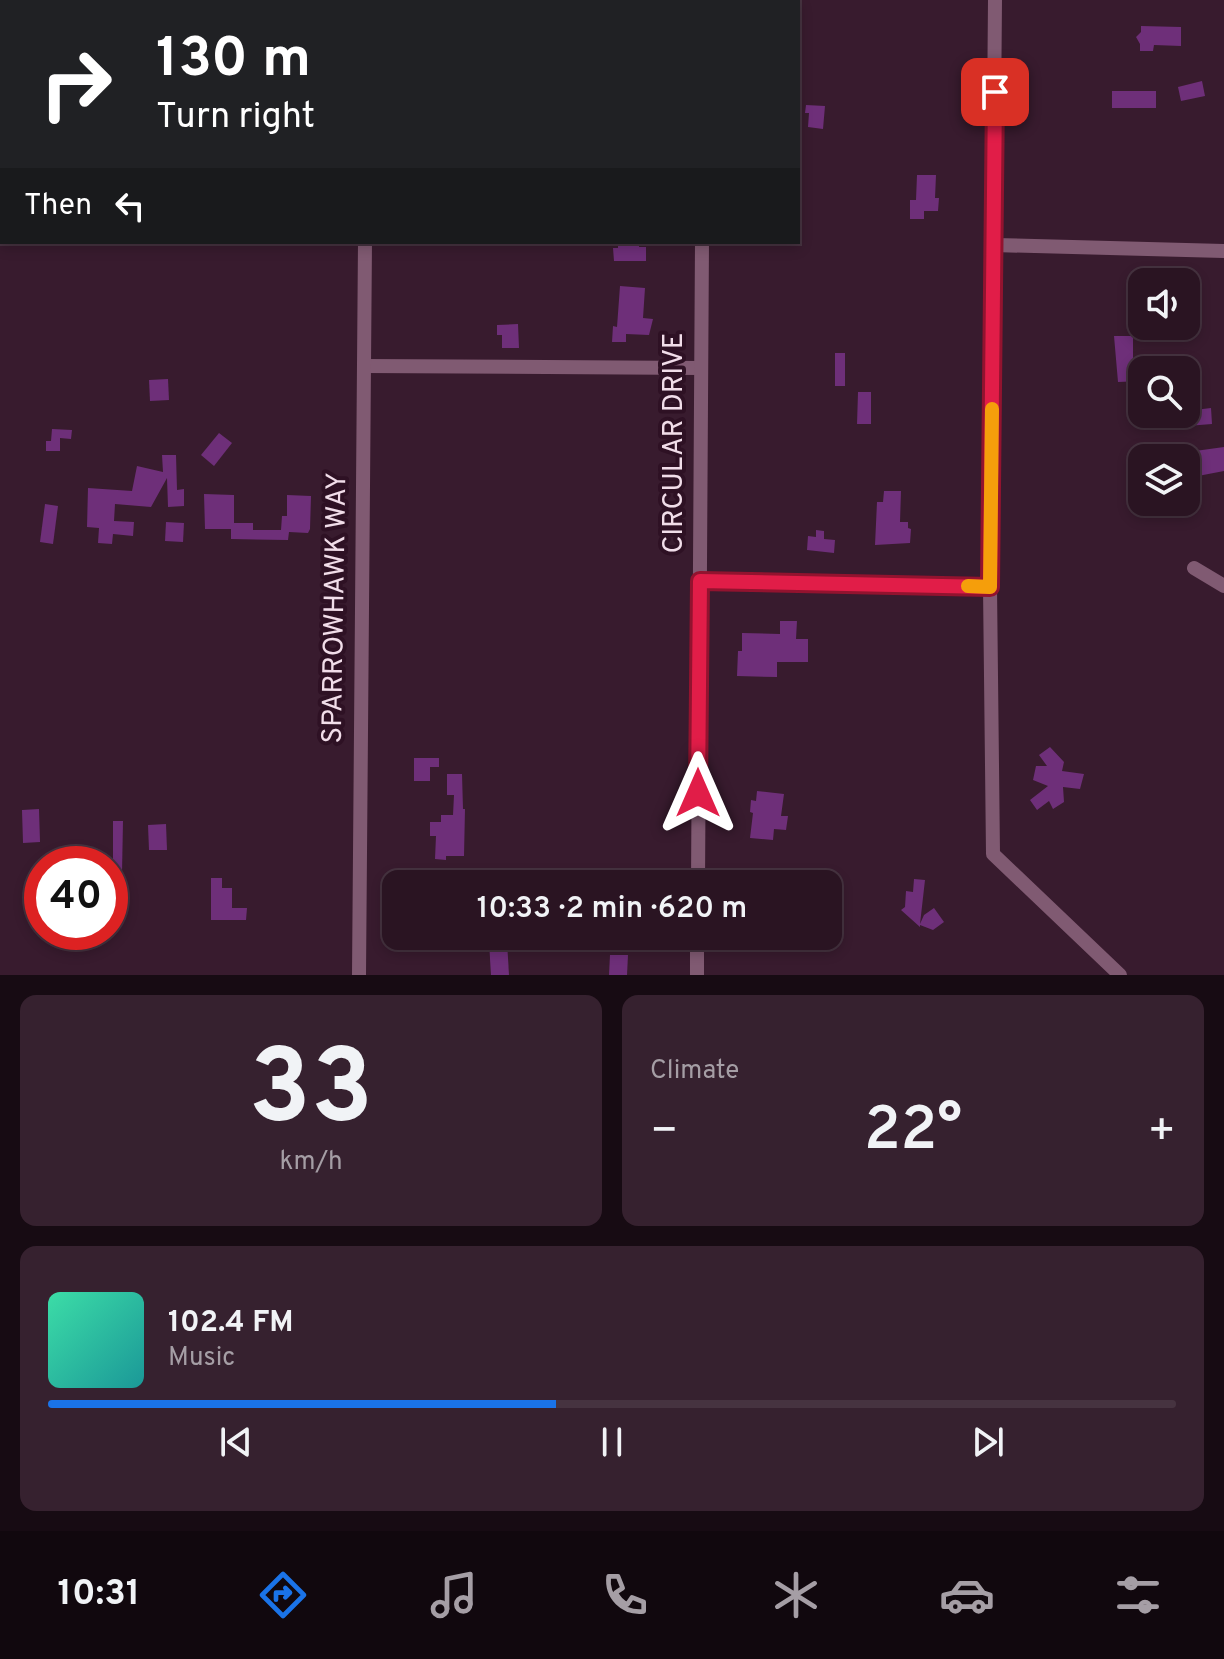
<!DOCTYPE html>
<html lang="en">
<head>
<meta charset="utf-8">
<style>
  :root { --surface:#2a1422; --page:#36212f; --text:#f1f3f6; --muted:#a59ea5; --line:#463340; --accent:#1a73e8 }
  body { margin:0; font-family:Overpass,sans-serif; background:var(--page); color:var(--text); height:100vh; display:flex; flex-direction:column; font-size:30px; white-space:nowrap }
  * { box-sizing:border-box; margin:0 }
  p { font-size:26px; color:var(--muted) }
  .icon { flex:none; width:44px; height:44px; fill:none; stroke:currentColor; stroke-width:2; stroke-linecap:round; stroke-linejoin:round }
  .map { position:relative; height:975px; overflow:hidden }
  .drawer { display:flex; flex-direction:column; gap:20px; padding:20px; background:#170b13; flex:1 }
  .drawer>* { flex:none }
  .top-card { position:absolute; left:0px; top:0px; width:800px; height:244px; box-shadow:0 4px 12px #0003,0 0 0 2px var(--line); background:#202124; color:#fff; overflow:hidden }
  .buttons { position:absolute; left:1128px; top:268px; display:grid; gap:16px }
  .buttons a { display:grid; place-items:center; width:72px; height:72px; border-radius:16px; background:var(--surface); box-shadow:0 4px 12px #0003,0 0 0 2px var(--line); font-size:40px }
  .speed { position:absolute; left:24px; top:846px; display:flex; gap:16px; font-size:40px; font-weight:700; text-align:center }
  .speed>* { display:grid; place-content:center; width:104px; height:104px; border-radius:50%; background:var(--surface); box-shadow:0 4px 12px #0003,0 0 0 2px var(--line); line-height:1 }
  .speed .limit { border:12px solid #d22; background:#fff; color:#111 }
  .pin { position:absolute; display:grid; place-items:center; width:68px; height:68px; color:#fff; margin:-34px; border-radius:16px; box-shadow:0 4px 12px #0006 }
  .me { position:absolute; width:88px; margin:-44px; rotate:0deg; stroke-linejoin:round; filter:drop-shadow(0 0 6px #0008) }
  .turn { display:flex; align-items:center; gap:28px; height:168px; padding:0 24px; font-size:36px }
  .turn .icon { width:104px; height:104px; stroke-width:2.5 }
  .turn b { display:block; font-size:56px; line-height:68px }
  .then { display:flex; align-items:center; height:76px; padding:0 24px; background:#0003; gap:16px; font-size:30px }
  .big { font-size:60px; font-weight:600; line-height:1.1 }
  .drawer .widget { flex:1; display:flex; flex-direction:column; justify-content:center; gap:12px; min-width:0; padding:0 28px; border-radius:16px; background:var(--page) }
  .drawer .dial { align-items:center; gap:0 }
  .dial b { font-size:104px; line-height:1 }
  .song { display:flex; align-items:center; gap:24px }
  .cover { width:96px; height:96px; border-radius:12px; background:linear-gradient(135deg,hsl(160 70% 55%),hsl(180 70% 35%)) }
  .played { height:8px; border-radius:4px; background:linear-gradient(90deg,var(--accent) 45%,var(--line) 45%) }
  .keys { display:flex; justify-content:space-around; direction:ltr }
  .heat { display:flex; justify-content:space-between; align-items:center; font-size:44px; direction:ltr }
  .drawer .tiles { flex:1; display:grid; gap:20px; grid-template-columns:1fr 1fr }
  .widget:last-child { grid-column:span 2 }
  .trip { position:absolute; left:382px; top:870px; width:460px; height:80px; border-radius:16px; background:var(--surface); box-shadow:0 4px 12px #0003,0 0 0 2px var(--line); font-weight:600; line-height:80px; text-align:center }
  .tab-bar { display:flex; height:128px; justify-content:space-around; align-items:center; background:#11080e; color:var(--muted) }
  .tab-bar .icon { width:56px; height:56px }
  .tab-bar .current { color:var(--accent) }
  .tab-bar b { font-size:36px; color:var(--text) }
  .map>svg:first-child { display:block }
  .building { fill:#6e2f79 }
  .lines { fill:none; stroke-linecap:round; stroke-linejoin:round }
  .minor { stroke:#805a72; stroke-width:14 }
  .route-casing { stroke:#92132f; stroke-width:20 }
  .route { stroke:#e11d48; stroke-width:14 }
  .slow { stroke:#f59e0b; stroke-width:14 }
  .labels { text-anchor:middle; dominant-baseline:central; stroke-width:8; stroke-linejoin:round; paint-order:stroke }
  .street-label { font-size:28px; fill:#f1dde9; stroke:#2e1124 }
</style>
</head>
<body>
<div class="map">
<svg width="1224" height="975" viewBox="0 0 1224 975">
  <rect width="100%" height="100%" fill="#381b2e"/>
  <g class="building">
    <path d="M1141 26 1181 27V46L1154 45 1153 51H1140V44L1136 37 1141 32Z"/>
    <path d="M1202 81 1205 96 1181 101 1178 87Z"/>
    <rect x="1112" y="91" width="44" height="17"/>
    <path d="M806 105 825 106 823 129 808 127 809 113H805Z"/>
    <path d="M917 175H936L935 198H939L938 211H924V219H910V200H916Z"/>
    <path d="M618 242H639V247H646V261H614L613 248H618Z"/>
    <path d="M620 286 645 288 643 318 653 319 649 335 626 334V342H612L613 326 617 327Z"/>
    <path d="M518 324 519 348H502V335H497V325Z"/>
    <path d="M1114 336H1133V362H1142V381L1118 382Z"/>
    <rect x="835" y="353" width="10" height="33"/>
    <path d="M168 379 169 400 150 401 149 380Z"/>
    <path d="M858 392H871V424H857Z"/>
    <path d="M1211 408 1212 424 1187 426 1186 411Z"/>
    <path d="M52 429 72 430 71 439 60 438V451H46V441H51Z"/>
    <path d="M219 433 232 443 214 466 201 455Z"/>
    <path d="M1224 447V471L1198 476 1195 451Z"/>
    <path d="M162 455H176L177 490 184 489V506L168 507 167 478 151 507 115 504 114 521 134 522 133 536 113 534 112 544 98 543 99 528 87 527 88 488 132 491 137 466 163 472Z"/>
    <path d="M884 491H901L900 522H908V528L911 529 910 543 875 545 877 502H883Z"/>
    <path d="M204 494 234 495V523H253V530H281L282 516H287V495L311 496 310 529 308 533 289 532 288 540 231 539V529H205Z"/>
    <path d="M45 504 58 506 53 544 40 542Z"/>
    <path d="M166 522 184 523 183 542 165 541Z"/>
    <path d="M816 530 824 531V539L835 540 834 553 807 550 808 536 816 537Z"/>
    <path d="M780 621H797L796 639H808V662H777V677L737 676 738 651H742V633L780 634Z"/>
    <path d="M1050 747 1064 762 1062 771 1084 774 1080 789 1063 787 1064 802 1053 809 1049 801 1037 810 1030 800 1048 786 1033 780 1036 766H1047L1039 755Z"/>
    <path d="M414 758H439V767H430V781H414Z"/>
    <path d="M447 774H462L463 809H465L464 856H446V860L435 859 436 836H430V822H441V815H453L454 795H447Z"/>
    <path d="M757 791 784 794 781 816H788L786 830 774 829 773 840 750 838 753 813 750 812 751 800 756 801Z"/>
    <path d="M39 809 40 842 23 843 22 810Z"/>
    <path d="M113 821H123L122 873 113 872Z"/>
    <path d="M166 824 167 850H149L148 825Z"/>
    <path d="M211 878H222V888H232V908H247L246 920H211Z"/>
    <path d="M914 879 925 880 920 924 924 915 934 908 944 922 933 930 920 925V927L901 910 905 907 906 891 913 892Z"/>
    <path d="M507 941 509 975H491L489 942Z"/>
    <path d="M610 955H628L627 975H609Z"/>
  </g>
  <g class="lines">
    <g class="minor">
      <path d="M995 0 990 587 993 854 1120 975"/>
      <path d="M368 2V0"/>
      <path d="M704 2V0"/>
      <path d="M0 139H2"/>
      <path d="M994 245 1224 251"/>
      <path d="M364 366 701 368"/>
      <path d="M1194 568 1224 586"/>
      <path d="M700 581 990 587"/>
      <path d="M698 884 702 242"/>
      <path d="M359 975 365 242"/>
      <path d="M697 975V936"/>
    </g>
  </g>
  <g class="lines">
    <g class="route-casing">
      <path id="route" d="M698 793 700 581 990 587 995 92"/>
    </g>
    <use href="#route" class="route"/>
    <path class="slow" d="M968 586 990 587 992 409"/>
  </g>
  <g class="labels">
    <g class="street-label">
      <text transform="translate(675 443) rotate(-90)">CIRCULAR DRIVE</text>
      <text transform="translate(336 608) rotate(-89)">SPARROWHAWK WAY</text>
    </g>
  </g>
</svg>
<div class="buttons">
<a><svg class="icon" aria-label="sound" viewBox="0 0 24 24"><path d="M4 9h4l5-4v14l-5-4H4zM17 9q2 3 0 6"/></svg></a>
<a><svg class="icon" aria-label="search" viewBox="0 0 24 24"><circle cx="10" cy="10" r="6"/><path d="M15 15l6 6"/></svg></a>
<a><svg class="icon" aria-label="layers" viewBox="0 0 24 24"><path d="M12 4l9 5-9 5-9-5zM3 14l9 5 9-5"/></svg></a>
</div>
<div class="speed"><div class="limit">40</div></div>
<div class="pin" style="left:995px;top:92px;background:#d93025"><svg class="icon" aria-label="arrive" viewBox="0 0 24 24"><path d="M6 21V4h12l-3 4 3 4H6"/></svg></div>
<svg class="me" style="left:698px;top:793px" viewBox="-20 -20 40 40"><path d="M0-17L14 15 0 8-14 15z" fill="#e11d48" stroke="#fff" stroke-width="4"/></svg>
<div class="trip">10:33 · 2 min · 620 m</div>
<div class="top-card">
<div class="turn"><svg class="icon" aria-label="right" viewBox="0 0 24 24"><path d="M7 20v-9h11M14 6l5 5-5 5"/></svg><div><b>130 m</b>Turn right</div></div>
<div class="then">Then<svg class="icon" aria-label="left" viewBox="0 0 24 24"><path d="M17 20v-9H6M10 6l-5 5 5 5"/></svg></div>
</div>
</div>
<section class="drawer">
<div class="tiles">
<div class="widget dial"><b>33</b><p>km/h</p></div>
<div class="widget"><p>Climate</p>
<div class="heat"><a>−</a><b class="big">22°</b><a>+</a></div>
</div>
<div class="widget">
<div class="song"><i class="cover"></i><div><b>102.4 FM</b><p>Music</p></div></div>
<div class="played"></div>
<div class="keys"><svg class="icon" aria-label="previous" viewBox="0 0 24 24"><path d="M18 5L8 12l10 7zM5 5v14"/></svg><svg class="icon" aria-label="pause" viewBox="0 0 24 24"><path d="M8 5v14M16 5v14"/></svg><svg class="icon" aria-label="next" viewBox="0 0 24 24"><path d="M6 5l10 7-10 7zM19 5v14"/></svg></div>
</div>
</div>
</section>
<nav class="tab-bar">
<b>10:31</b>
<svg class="icon current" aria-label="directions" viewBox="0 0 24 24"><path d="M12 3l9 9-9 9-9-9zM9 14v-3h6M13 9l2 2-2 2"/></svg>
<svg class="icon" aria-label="music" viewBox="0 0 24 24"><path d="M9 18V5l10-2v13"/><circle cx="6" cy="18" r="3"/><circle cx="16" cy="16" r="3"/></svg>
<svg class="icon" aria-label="phone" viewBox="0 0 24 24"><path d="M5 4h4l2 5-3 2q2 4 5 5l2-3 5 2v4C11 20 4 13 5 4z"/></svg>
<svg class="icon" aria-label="climate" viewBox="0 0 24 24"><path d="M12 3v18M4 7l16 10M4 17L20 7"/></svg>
<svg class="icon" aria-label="car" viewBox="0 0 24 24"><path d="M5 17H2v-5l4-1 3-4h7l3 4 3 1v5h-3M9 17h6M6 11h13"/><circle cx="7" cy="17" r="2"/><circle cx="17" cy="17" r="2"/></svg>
<svg class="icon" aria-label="filters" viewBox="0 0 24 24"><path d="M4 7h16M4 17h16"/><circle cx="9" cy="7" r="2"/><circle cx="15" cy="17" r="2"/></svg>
</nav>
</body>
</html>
